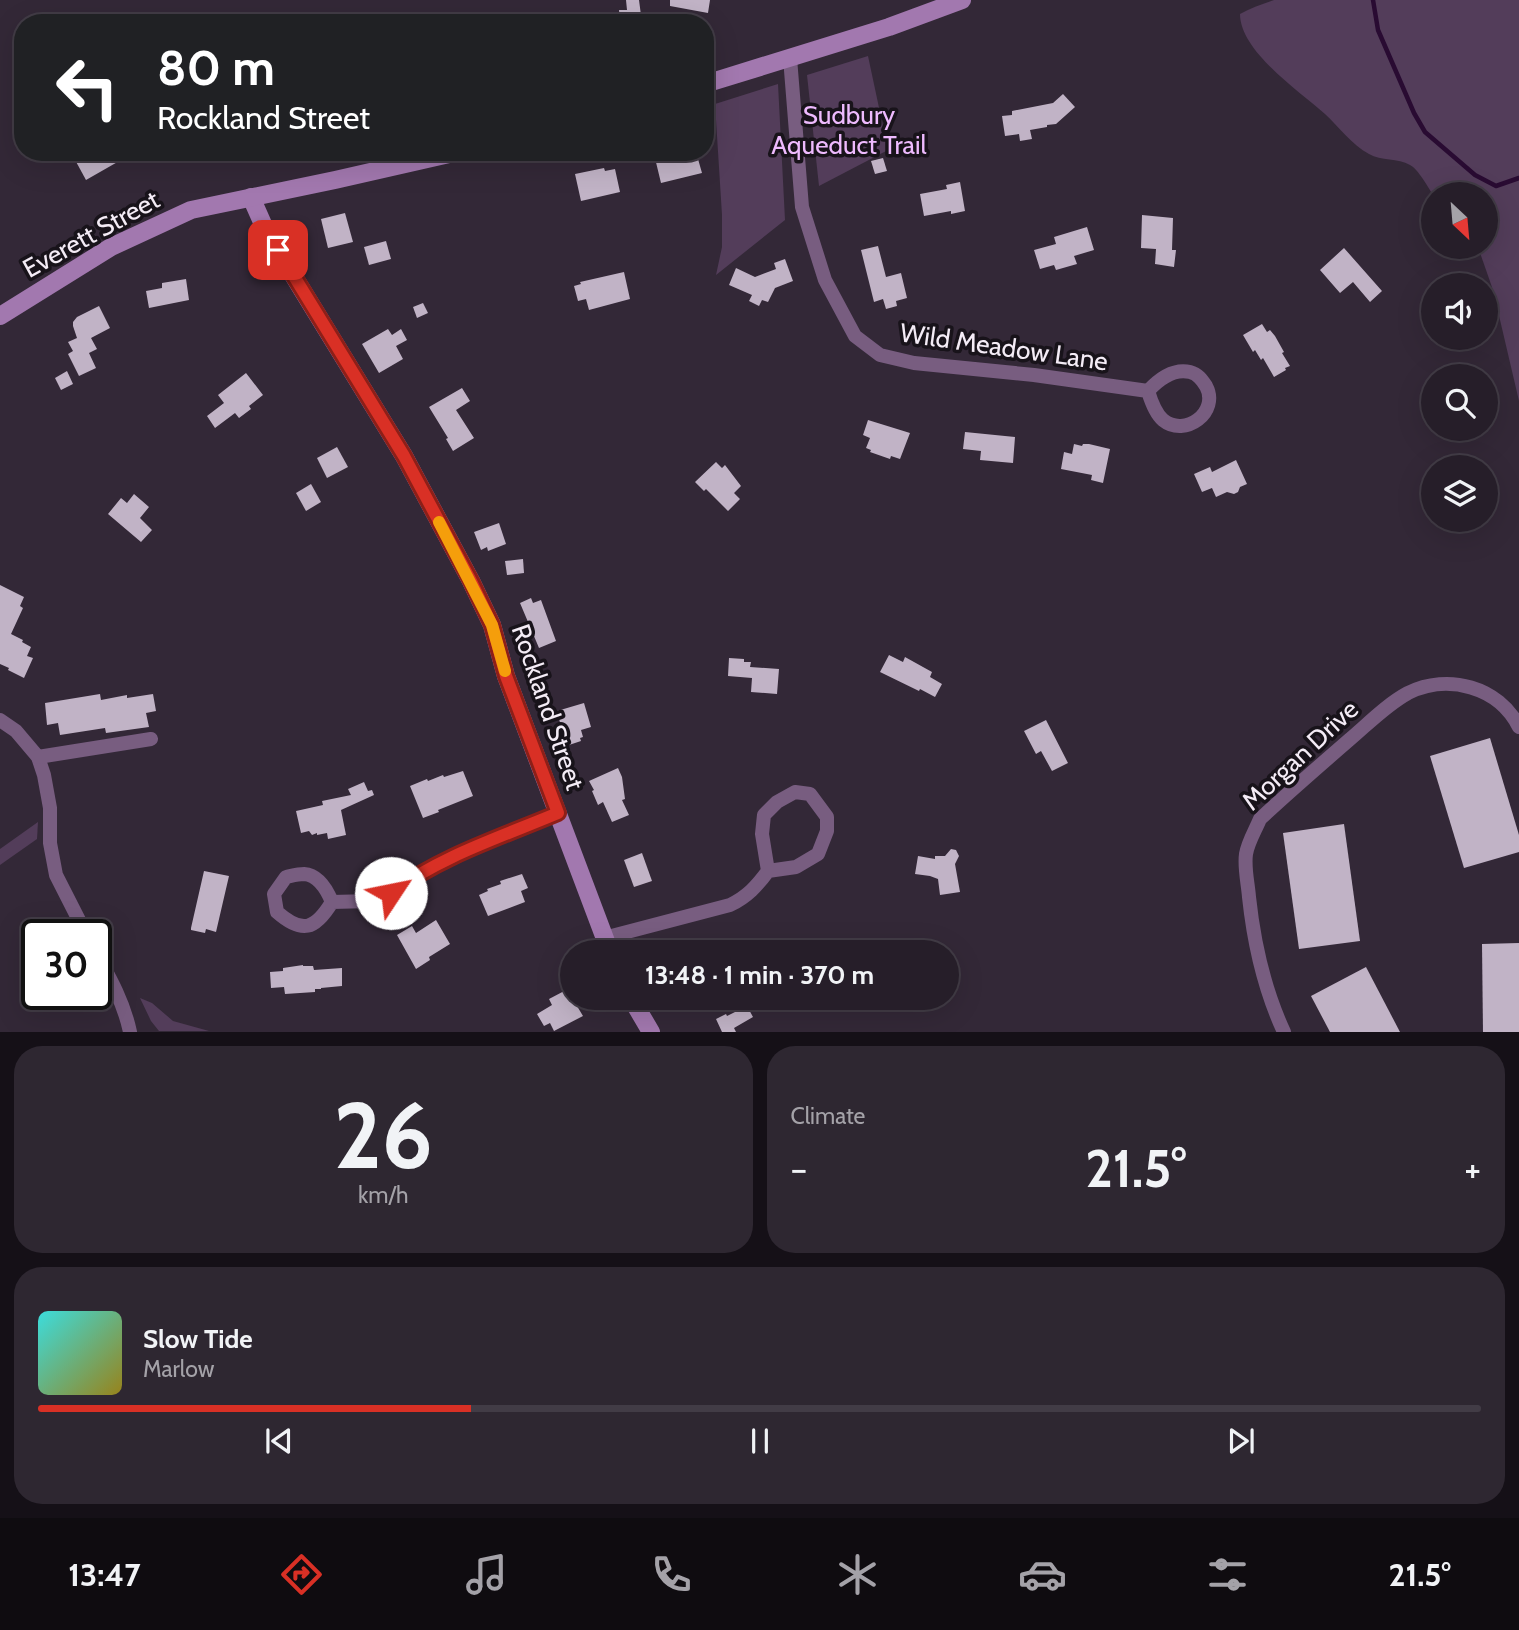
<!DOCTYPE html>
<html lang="en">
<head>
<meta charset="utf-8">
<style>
  :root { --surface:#261e29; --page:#2e2731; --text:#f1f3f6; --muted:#a4a2a8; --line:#423c46; --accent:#d93025 }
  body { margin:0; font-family:Cabin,sans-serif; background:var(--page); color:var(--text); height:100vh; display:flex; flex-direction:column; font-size:26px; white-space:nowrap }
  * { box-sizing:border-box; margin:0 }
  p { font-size:23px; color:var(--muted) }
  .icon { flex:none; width:38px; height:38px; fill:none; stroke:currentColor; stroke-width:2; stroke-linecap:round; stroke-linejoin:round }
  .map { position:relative; height:1032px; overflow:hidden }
  .details { display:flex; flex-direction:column; gap:14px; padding:14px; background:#151017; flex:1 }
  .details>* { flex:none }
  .banner { position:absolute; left:14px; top:14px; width:700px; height:147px; border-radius:28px; box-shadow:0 7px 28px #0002,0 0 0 2px var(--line); background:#202124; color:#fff; overflow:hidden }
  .needle { width:46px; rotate:154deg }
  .controls { position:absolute; left:1421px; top:182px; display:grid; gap:14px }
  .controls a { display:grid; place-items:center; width:77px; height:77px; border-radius:50%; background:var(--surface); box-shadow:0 7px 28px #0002,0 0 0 2px var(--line); font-size:35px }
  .speed { position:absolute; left:21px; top:919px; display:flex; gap:14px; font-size:35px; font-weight:700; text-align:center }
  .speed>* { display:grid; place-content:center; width:91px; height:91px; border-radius:50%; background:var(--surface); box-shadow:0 7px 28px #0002,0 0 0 2px var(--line); line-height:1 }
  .speed .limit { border:4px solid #111; border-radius:10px; background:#fff; color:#111 }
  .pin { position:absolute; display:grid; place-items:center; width:60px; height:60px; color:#fff; margin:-30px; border-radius:14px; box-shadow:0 4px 10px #0006 }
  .me { position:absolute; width:77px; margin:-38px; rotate:56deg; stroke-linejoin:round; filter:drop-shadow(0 0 5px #0008) }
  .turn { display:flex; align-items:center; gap:24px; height:147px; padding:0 28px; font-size:32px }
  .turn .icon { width:91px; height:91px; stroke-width:2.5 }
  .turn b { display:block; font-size:49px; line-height:60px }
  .big { font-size:52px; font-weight:700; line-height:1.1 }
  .details .widget { flex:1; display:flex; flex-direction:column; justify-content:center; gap:10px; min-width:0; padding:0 24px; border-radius:28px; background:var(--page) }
  .details .dial { align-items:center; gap:0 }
  .dial b { font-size:91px; line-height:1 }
  .song { display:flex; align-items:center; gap:21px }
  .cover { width:84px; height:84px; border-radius:10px; background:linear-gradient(135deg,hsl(180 70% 55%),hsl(50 70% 35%)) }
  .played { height:7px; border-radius:4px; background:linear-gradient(90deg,var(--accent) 30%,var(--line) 30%) }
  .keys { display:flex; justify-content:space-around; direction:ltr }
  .heat { display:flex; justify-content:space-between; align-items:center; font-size:38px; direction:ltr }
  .details .tiles { flex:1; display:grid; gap:14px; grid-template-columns:1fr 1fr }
  .widget:last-child { grid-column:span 2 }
  .trip { position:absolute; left:560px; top:940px; width:399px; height:70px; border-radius:35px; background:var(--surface); box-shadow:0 7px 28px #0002,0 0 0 2px var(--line); font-weight:700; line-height:70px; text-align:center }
  .tab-bar { display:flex; height:112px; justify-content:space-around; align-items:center; background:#0f0c10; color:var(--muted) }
  .tab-bar .icon { width:49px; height:49px }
  .tab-bar .on { color:var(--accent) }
  .tab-bar b { font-size:32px; color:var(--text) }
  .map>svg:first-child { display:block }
  .green { fill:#533d5a }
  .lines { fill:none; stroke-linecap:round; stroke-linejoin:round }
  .stream { stroke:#290b32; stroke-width:4.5 }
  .building { fill:#c1b3c6 }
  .street { stroke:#785d80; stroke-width:14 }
  .secondary { stroke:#a278af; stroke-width:18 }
  .route-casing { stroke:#8d1f18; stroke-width:18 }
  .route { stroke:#d93025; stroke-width:12 }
  .slow { stroke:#f59e0b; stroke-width:12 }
  .labels { text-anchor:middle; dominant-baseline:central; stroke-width:7; stroke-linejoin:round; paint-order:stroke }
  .park-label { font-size:26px; fill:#eebafe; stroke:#18131a }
  .street-label { font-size:26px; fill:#f4ecf6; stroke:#18131a }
</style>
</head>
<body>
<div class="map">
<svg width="1519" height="1032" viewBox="0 0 1519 1032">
  <rect width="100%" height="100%" fill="#332837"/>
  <g class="green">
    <path d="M1274 0H1519V401L1493 290 1478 247H1486V194L1433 195C1428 187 1418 169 1410 165 1398 158 1381 161 1369 154 1352 145 1339 127 1325 114 1299 91 1240 51 1240 14 1250 8 1262 4 1274 0Z"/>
    <path d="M868 56 888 150 819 186 807 75Z"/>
    <path d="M778 84 785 220 716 275 722 247V215L715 104Z"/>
    <path d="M38 822 37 839 0 865V849Z"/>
    <path d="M140 998 152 1003 173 1021 209 1031H159L151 1021Z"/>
  </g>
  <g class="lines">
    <path class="stream" d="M1373 0 1378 30 1414 113 1425 132 1475 175 1496 186 1519 178"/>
  </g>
  <g class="building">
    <path d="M626 0H639L642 23H620L619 10H627Z"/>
    <path d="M670 0H710L708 13 670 6Z"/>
    <path d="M1063 94 1075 107 1056 124 1047 125V127L1030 130 1032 139 1020 141 1019 134 1005 136 1002 116 1012 115V111L1053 103Z"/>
    <path d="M84 152H135L86 180 74 158Z"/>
    <path d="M664 152H671V155L684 152H696L702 173 661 183 654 154Z"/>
    <path d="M883 158 887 171 875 174 871 161Z"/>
    <path d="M604 168 605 171 615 169 620 192 581 201 575 174Z"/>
    <path d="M960 182 965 211 951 214V211L924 216 920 194 947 189 946 185Z"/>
    <path d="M345 213 353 242 328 248 321 219Z"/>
    <path d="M1142 215 1173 218 1172 250H1176L1174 267 1155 264 1156 249 1141 248Z"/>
    <path d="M1087 227 1094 250 1074 256 1077 264 1056 270 1054 265 1040 269 1034 250 1056 244 1054 237Z"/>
    <path d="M386 241 391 259 369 265 364 247Z"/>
    <path d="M878 246 886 277 901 273 907 298 896 301 897 306 886 309 883 299 874 302 861 250Z"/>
    <path d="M1344 248 1382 291 1370 302 1353 282 1340 293 1320 270Z"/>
    <path d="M785 259 793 281 775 288 768 302 762 300 759 306 749 301 752 295 729 285 736 268 755 277 776 269 774 263Z"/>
    <path d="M624 272 630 299 589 310 586 299 578 301 574 286 581 284 580 282Z"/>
    <path d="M186 279 189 300 149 308 146 291 162 288V283Z"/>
    <path d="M423 303 428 313 417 318 413 307Z"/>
    <path d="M99 306 110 328 91 338 97 349 89 353 96 368 79 376 68 354 73 351 68 342 77 338 73 326V322L77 317Z"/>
    <path d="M1262 324 1267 332 1270 330 1275 336 1284 352 1282 353 1290 366 1285 368 1286 370 1274 377 1263 358 1261 360 1255 350 1253 352 1243 335Z"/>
    <path d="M388 329 392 335 401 329 407 340 396 346 403 359 379 373 362 344Z"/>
    <path d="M67 371 73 384 61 390 55 378Z"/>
    <path d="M246 373 263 395 249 406 251 409 239 418 235 413 215 428 207 416 224 403 218 395Z"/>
    <path d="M462 388 470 401 456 410 474 438 453 451 446 439 448 438 429 407Z"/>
    <path d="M868 420 910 433 900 459 891 456 890 459 870 452 871 450 866 448 870 438 863 435Z"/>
    <path d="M965 432 1015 437 1013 463 980 460 981 451 963 449Z"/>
    <path d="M1074 444 1082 446 1083 444H1089L1110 449 1103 483 1091 480 1092 475 1061 469 1064 452 1072 454Z"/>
    <path d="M337 447 348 467 327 478 317 458Z"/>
    <path d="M1236 460 1247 484 1240 487 1238 492 1234 494 1227 492 1216 497 1212 488 1202 492 1194 474 1210 467 1212 472Z"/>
    <path d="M716 462 722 468 725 465 741 486 734 493 740 499 728 511 706 489 704 491 695 482Z"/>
    <path d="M311 484 321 502 306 511 296 493Z"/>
    <path d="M134 494 149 507 140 518 152 530 141 542 108 514 121 498 127 503Z"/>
    <path d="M499 523 506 544 488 551 487 547 481 550 474 532Z"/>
    <path d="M523 559 524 573 507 575 505 561Z"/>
    <path d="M0 585 24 597 20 606 23 608 11 634 23 640 22 642 31 647 27 656 33 658 24 678 8 670 9 668 0 664Z"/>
    <path d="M531 598 533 603 541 600 556 641 539 648 520 603Z"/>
    <path d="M889 655 903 662 905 657 932 672 930 677 942 684 935 697 920 689 919 691 880 672Z"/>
    <path d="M729 658 744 659V662H751L750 667 779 669 777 694 751 692 752 678 728 676Z"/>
    <path d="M100 694 101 700 127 695V698L153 694 156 711 146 713 149 727 106 733 105 728 60 735 58 723 47 725 45 703Z"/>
    <path d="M584 703 591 727 581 730 583 737 580 738 581 741 566 746 557 711Z"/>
    <path d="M1046 720 1068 763 1052 771 1041 751 1036 754 1024 731Z"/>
    <path d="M1490 738 1519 835V852L1464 868 1430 756Z"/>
    <path d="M618 768 622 777 625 799 622 800 629 815 612 822 603 802 598 805 592 791 594 790 589 781Z"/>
    <path d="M463 771 473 796 438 810 439 812 423 818 410 786 427 779 428 781 443 775 444 777Z"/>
    <path d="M364 782 368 791 372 790 374 795 341 810 346 835 328 839 327 833 317 835V833L312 835 309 831 301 833 296 811 323 805 322 801 351 795 348 789Z"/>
    <path d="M1344 824 1360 941 1299 949 1283 833Z"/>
    <path d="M951 849 956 850 959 856 955 864 960 892 940 895 938 879 930 876 915 874 918 856 935 859V856H945Z"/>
    <path d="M642 853 652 881 634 887 624 860Z"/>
    <path d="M204 871 229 876 216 932 206 929 205 933 191 930V928Z"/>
    <path d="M522 874 528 888 521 891 525 902 488 916 479 895 488 891 487 889 501 884 500 881Z"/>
    <path d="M436 920 450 944 429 957 430 960 416 969 397 935 412 926 416 933Z"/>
    <path d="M1519 943V1032H1483L1482 944Z"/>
    <path d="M303 965V966H313L314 970 342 968V986L321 988V989H315V992L285 994 284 987 271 988 270 972 283 971V968Z"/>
    <path d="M1366 967 1400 1032H1330L1311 996Z"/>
    <path d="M568 989 570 992 572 991V998H576L579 1005 577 1006 583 1016 554 1031 550 1023 544 1026 537 1014 552 1005 549 999Z"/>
    <path d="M747 1006 753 1017 734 1028 736 1032H722L716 1019 726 1014 727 1016Z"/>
  </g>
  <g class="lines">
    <g class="street">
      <path d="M790 58 802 207 825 280 855 336 880 355 914 363 1034 375 1148 391C1151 401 1155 413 1163 420 1185 438 1220 412 1206 386 1202 380 1198 374 1190 372 1173 368 1159 379 1148 391"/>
      <path d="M0 720 16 731 38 757 44 775 50 808V843L56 875 86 934"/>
      <path d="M38 757 151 739"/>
      <path d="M332 902C315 930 302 934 277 912L274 894 286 877C291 876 298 874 304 874 319 875 327 890 332 902L371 901 391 893 413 877 440 862 558 813"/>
      <path d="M604 938 730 905C747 897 757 886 768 871L762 834 764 815 777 802 795 792 810 794 827 817V831L818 854 796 867 768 871"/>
      <path d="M96 953C110 978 124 1003 130 1032"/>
      <path d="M1284 1032C1264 989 1254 944 1249 897 1248 883 1244 868 1246 854 1248 842 1255 831 1260 819 1289 792 1319 766 1349 740 1368 724 1386 705 1408 693 1448 673 1499 687 1519 727"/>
    </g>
    <g class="secondary">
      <path d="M705 84 889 27 962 0"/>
      <path d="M251 197 266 231 404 456 471 581 492 625 506 676 610 952"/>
      <path d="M0 316 111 247 191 210 335 180 458 152"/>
      <path d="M631 998 651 1032"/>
    </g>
  </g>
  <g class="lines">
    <g class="route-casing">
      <path id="route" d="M278 250 404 456 471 581 492 625 506 676 558 813C501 837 441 856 391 893"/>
    </g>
    <use href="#route" class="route"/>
    <path class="slow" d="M439 522 492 625 505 671"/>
  </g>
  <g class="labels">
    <g class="park-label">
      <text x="849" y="115">Sudbury<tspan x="849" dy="30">Aqueduct Trail</tspan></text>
    </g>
    <g class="street-label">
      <text transform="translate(91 234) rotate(-29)">Everett Street</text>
      <text transform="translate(1004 347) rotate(8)">Wild Meadow Lane</text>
      <text transform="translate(548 707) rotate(71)">Rockland Street</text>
      <text transform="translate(1300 755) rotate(-43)">Morgan Drive</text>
    </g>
  </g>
</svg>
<div class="controls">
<a><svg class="needle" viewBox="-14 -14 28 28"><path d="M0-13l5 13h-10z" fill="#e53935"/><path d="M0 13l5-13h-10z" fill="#a4a2a8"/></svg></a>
<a><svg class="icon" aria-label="sound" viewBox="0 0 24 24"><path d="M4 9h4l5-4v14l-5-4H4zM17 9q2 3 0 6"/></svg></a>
<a><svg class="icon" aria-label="search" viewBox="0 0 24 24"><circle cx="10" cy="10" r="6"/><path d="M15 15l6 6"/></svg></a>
<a><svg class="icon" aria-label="layers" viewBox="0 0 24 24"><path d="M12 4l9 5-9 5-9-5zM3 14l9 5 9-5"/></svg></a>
</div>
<div class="speed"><div class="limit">30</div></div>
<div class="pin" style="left:278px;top:250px;background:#d93025"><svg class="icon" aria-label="arrive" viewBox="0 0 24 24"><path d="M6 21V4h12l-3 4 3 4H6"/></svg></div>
<svg class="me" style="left:391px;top:893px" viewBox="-20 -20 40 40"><circle r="19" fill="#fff"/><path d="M0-13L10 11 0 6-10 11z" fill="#d93025"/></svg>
<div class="trip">13:48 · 1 min · 370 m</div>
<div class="banner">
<div class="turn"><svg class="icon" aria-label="left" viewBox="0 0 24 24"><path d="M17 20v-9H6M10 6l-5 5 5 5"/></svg><div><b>80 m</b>Rockland Street</div></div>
</div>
</div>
<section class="details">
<div class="tiles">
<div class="widget dial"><b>26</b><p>km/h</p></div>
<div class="widget"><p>Climate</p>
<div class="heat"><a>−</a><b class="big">21.5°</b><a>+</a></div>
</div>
<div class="widget">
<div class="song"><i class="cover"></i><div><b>Slow Tide</b><p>Marlow</p></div></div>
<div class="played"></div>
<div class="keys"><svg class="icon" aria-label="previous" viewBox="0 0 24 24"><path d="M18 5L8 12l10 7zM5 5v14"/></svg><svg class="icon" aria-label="pause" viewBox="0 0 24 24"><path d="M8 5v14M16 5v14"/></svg><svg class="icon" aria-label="next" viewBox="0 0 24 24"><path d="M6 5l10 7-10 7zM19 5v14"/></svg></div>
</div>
</div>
</section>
<nav class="tab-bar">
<b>13:47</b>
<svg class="icon on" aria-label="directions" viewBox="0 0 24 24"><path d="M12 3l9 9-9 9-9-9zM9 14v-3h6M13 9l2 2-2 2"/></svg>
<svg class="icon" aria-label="music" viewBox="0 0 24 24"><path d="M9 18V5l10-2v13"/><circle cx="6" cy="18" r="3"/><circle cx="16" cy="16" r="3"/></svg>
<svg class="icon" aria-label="phone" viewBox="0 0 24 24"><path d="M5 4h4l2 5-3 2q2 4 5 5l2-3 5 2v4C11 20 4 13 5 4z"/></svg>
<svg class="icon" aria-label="climate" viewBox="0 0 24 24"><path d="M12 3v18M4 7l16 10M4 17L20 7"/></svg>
<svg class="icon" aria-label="car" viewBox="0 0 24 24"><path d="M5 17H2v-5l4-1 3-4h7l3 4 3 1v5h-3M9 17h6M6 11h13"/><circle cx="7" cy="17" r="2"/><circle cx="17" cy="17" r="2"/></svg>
<svg class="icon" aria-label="filters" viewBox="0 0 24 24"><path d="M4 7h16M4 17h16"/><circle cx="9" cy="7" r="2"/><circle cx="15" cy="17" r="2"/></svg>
<b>21.5°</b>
</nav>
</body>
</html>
